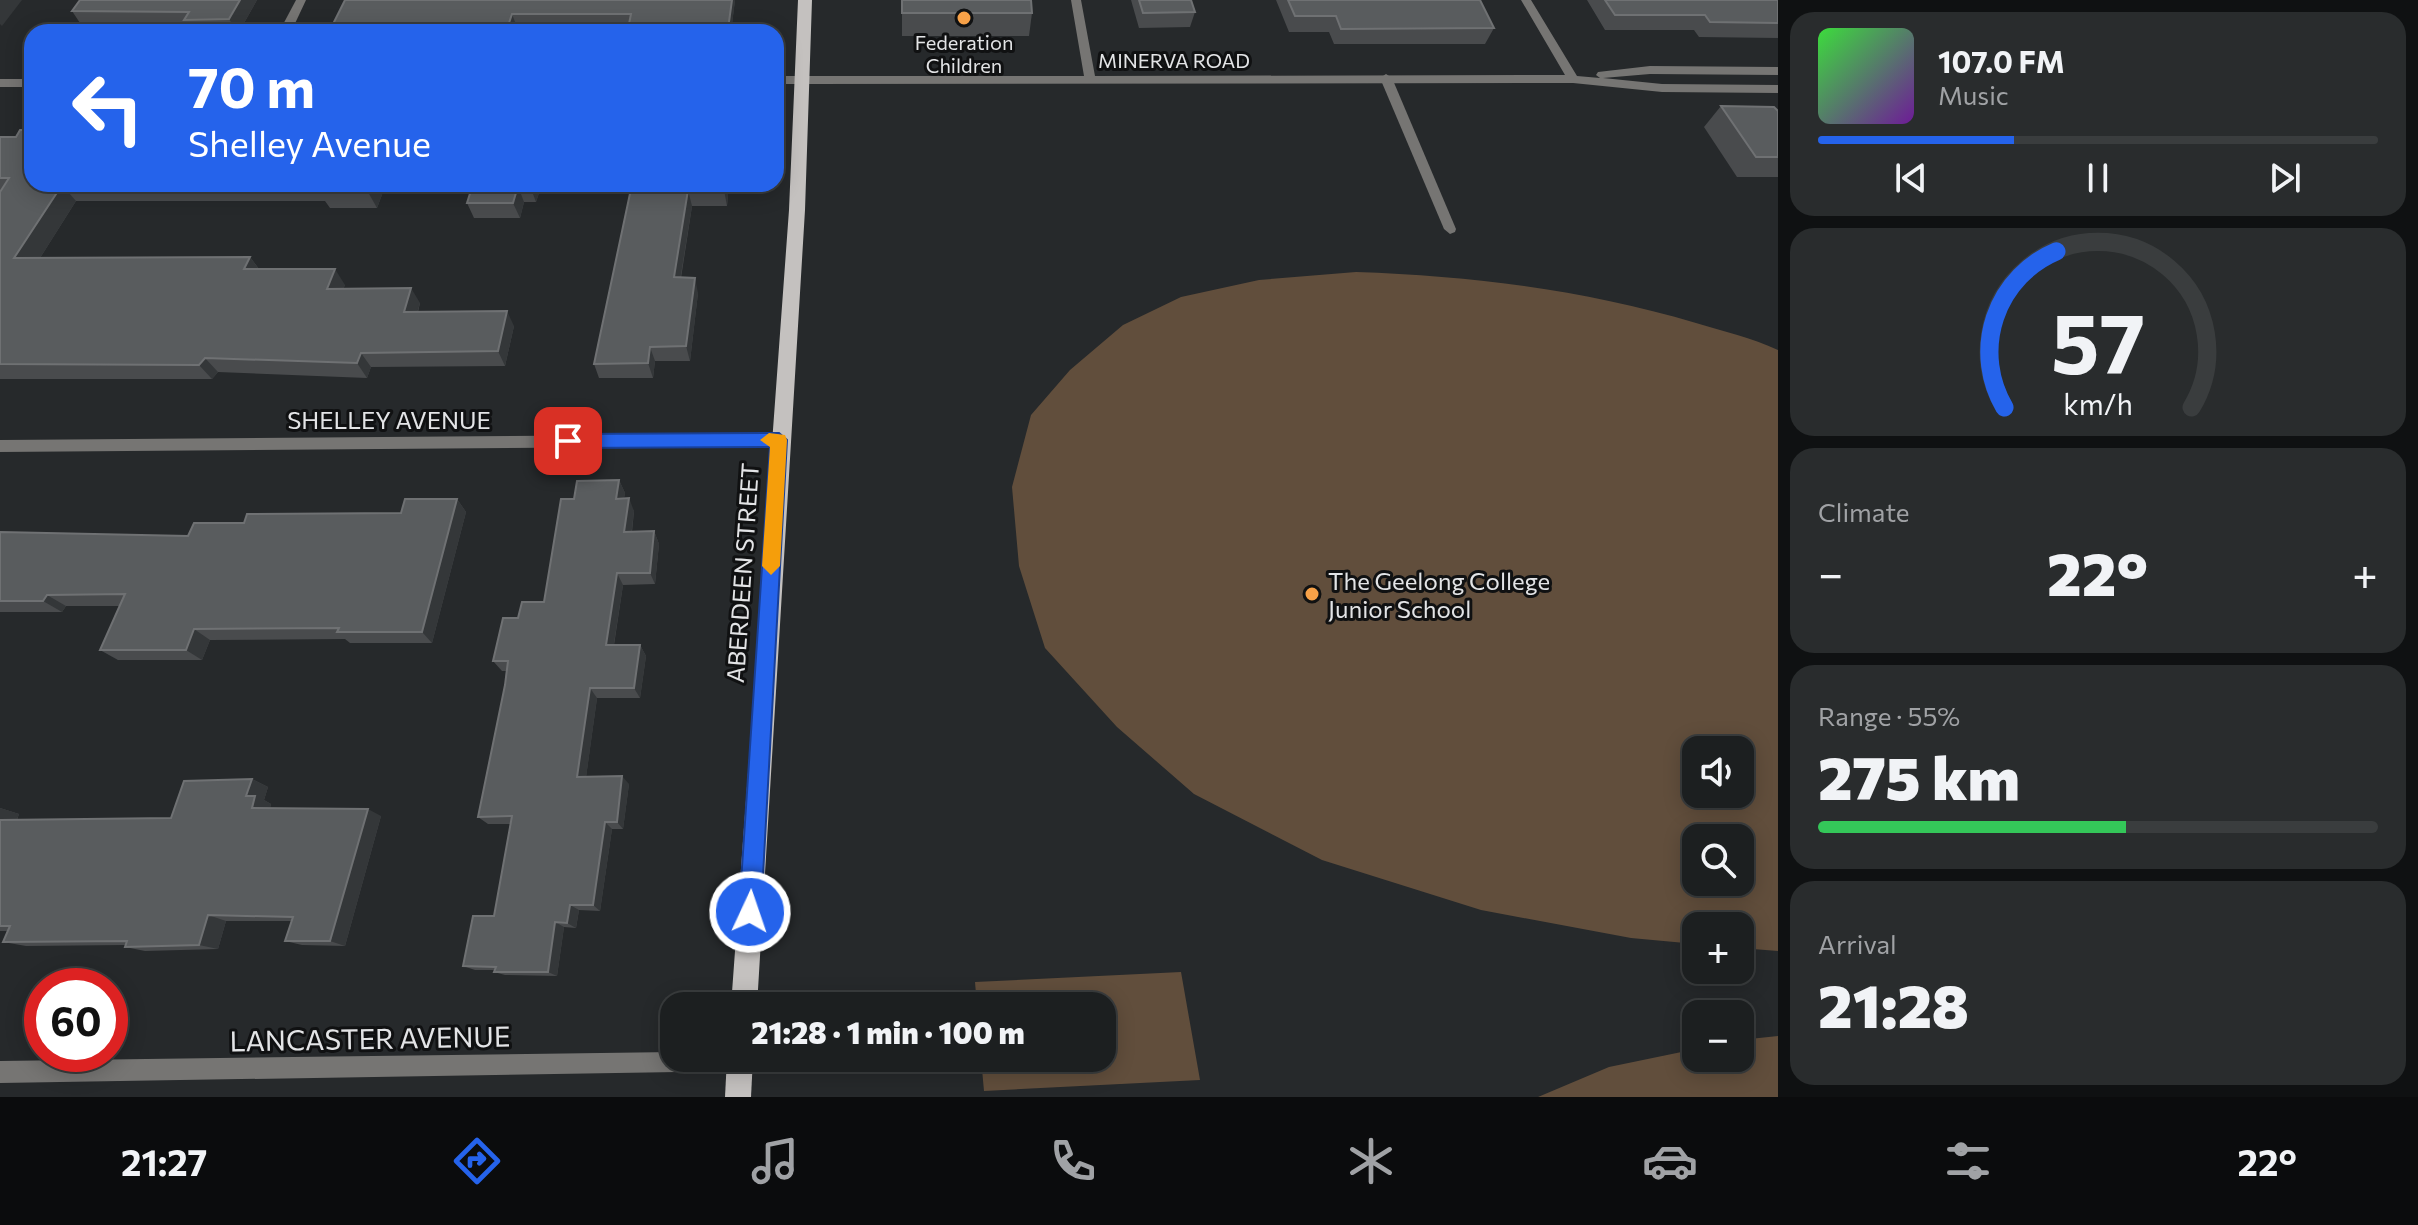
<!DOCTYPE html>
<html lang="en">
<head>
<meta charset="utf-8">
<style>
  :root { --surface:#1c1f20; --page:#292c2d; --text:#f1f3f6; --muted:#a0a2a5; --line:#3a3d3e; --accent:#2563eb }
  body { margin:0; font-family:Commissioner,sans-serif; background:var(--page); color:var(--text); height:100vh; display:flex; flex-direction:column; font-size:30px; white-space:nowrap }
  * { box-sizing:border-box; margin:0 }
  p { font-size:26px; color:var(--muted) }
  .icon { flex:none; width:44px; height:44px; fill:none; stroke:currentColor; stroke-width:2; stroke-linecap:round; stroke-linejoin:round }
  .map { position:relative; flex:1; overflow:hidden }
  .drawer { display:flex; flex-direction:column; gap:12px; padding:12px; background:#0f1112; width:640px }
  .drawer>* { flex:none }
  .guide { position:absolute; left:24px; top:24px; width:760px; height:168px; border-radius:24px; box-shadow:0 4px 20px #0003,0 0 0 2px var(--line); background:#2563eb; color:#fff; overflow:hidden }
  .controls { position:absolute; left:1682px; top:736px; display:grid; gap:16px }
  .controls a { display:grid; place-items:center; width:72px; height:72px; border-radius:16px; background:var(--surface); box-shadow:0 4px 20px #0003,0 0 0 2px var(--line); font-size:40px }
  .speed { position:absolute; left:24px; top:968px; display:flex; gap:16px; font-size:40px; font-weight:700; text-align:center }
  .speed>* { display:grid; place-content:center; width:104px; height:104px; border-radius:50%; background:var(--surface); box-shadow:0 4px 20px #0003,0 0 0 2px var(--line); line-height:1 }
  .speed .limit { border:12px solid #d22; background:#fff; color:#111 }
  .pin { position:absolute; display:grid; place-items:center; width:68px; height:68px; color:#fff; margin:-34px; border-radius:16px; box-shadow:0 4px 12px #0006 }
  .me { position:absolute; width:88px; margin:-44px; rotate:3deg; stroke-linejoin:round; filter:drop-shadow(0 0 6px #0008) }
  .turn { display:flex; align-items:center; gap:28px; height:168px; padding:0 32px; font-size:36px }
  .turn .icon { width:104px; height:104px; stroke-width:2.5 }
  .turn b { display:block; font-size:56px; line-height:68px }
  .big { font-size:60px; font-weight:800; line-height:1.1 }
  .drawer .tile { flex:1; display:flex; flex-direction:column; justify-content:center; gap:12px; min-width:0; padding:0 28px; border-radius:24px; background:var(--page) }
  .drawer .dial { align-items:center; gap:0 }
  .dial svg { height:208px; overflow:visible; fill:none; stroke:var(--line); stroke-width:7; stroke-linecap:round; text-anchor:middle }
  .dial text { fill:var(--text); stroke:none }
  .song { display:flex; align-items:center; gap:24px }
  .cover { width:96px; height:96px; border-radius:12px; background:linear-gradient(135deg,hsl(120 70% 55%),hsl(280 70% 35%)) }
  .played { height:8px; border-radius:4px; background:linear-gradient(90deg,var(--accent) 35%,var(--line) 35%) }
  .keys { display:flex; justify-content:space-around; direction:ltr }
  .heat { display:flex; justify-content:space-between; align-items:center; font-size:44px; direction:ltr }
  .charge { height:12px; border-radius:6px; background:linear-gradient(90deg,#34c759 55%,var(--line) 0) }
  .trip { position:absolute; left:660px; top:992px; width:456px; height:80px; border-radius:24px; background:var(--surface); box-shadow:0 4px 20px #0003,0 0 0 2px var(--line); font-weight:800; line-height:80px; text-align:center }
  .tabs { display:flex; height:128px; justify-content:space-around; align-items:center; background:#0b0c0d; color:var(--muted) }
  .tabs .icon { width:56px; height:56px }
  .tabs .current { color:var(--accent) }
  .tabs b { font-size:36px; color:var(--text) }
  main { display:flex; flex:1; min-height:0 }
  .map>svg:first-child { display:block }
  .green { fill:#614e3c; fill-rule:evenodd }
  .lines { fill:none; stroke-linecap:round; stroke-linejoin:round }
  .service { fill:#767573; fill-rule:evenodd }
  .minor { fill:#767573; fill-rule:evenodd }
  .tertiary { fill:#767573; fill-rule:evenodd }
  .primary { fill:#c4c1bf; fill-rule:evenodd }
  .wall { fill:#494b4d }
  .shaded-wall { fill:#343739 }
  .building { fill:#595c5e; stroke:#6f7173; stroke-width:2 }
  .route { fill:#2563eb; stroke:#184099; stroke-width:2 }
  .slow { fill:#f59e0b }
  .poi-dot { fill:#f7a148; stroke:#101112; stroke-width:3 }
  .labels { text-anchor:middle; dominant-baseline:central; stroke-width:6; stroke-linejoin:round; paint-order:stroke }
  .far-poi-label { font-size:20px; fill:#e3e4e6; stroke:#101112 }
  .far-street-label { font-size:20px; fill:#e3e4e6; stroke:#101112 }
  .street-label { font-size:24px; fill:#e3e4e6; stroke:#101112 }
  .poi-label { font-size:24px; fill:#e3e4e6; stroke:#101112; text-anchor:start }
  .near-street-label { font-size:28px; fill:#e3e4e6; stroke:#101112 }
</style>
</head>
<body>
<main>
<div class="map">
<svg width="1778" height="1097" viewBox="0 0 1778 1097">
  <rect width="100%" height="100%" fill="#26292b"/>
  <g class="green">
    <path d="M1356 272C1473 276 1584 290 1696 323 1723 331 1752 338 1778 350V951L1740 948V926H1696V944L1631 938 1481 910 1322 860 1194 794 1117 727 1045 648 1019 566 1012 487 1031 415 1070 370 1123 325 1181 297 1259 280ZM1696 750H1740V794H1696ZM1696 838H1740V882H1696Z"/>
    <path d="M1181 972 1200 1080 984 1091 981 1058H1102V1006H977L975 982Z"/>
    <path d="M1778 1036V1097H1538L1609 1067 1696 1049V1058H1740V1040Z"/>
  </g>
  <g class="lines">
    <path class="service" d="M1386 74 1392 78 1456 229 1455 232 1450 234 1444 229 1380 78Z"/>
    <g class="minor">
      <path d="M296 0H306L291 32H279Z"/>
      <path d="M1071 0H1081L1095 76 1565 75 1521 0H1531L1577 76 1600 78 1596 75 1598 72 1650 66 1778 67V75L1650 74 1603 78 1662 84 1778 85V93L1662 92 1573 83 802 84 796 80 802 76H1084Z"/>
      <path d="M779 434 786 440 779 446 0 452V440Z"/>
      <path d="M674 1052V1058H749L750 1061 747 1068 740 1071 0 1083V1061Z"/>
    </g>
    <g class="tertiary">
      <path d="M776 76H802L808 80 802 84H776Z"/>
      <rect x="0" y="79" width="32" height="8"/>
    </g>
    <g class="primary">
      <path d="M798 0H812L805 210 757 1006H731L789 210Z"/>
      <path d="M727 1058H753L751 1097H725Z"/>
    </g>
  </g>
  <g class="wall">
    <path d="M80 0H257L239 32H192L189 27 82 26 72 11Z"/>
    <path d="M345 0H735L731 32H629L628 27H517L515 32H329Z"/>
    <path d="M902 0 1032 13 1029 36H902Z"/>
    <path d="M1131 0H1191L1195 12 1190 27 1139 28Z"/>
    <path d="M1276 0H1480L1494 28 1485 44H1334L1329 32H1289Z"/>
    <path d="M1587 0H1778V38L1699 37 1694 30H1605Z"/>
    <path d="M1721 106 1778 111V177H1737L1704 127Z"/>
    <path d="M0 137 386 184 377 208H330L325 201H76L40 258 250 257 259 269 345 285 343 289 420 303 418 312 514 326 505 366 371 367 367 378 218 372 212 379H0Z"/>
    <path d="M473 184H729L727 206H692L681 278 698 293 690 361H655L653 378H599L594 364 630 193H539L536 202H524L520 218H474L467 203Z"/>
    <path d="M619 480 625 493 624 498 634 511 632 532 654 531 659 544 655 584 623 585 614 645H640L646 656 640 698H597L586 777 629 784 623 829H612L600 911 579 910 576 928 564 927 557 976 505 975 494 972 495 970H475L463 966 494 916 511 824H488L478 817 505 685 506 671H502L493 661 518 618 544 602 574 499Z"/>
    <path d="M457 499 466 512 432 643H350L345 639 210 640 202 660H118L100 650 119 606H66L62 612H0V532L188 536 244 523 401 513Z"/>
    <path d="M252 779 268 787 264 800 271 804 270 808 381 816 345 946 302 945 285 941 291 921H226L218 949 145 951 125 947V945L26 946 3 942 7 931H0V808L19 814 17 820 171 818Z"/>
  </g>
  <g class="shaded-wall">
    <path d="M0 0H22L2 26 0 24Z"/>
    <path d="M240 0H257L239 32H237L229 19Z"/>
    <path d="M732 0H735L731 32H729Z"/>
    <path d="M512 14 517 27 515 32H510L508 26Z"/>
    <path d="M371 184H386L377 208 368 192Z"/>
    <path d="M531 184H535L539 193 536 202 530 186Z"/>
    <path d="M725 184H729L727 206 724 190Z"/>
    <path d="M62 185 76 201 30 274 14 258Z"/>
    <path d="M518 186 524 202 520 218 513 203Z"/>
    <path d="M688 190 692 206 678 293 674 277Z"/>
    <path d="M250 257 261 272 244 269Z"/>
    <path d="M335 269 345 285 337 304 327 289Z"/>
    <path d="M695 278 698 293 690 361 686 346Z"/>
    <path d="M411 288 420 303 413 327 404 312Z"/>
    <path d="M507 311 514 326 505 366 498 351Z"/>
    <path d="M650 347 655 361 653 378 648 363Z"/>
    <path d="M361 353 371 367 367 378 357 363Z"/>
    <path d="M205 358 218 372 212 379 199 365Z"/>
    <path d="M619 480 625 493 622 511 616 499Z"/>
    <path d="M629 498 634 511 630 545 624 532Z"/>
    <path d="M457 499 466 512 432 643 422 632Z"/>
    <path d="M654 531 659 544 655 584 650 573Z"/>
    <path d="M617 573 623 585 612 656 606 645Z"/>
    <path d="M47 595 66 606 62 612 43 601Z"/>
    <path d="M194 629 210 640 202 660 186 650Z"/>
    <path d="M640 645 646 656 640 698 634 688Z"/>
    <path d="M590 688 597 698 585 785 577 777Z"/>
    <path d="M622 776 629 784 623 829 617 822Z"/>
    <path d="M252 779 268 787 264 800 271 804 268 815 252 808 246 796Z"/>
    <path d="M0 808 19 814 14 827 0 823Z"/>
    <path d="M368 809 381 816 345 946 330 941Z"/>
    <path d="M605 822 612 829 600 911 593 905Z"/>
    <path d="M570 905 579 910 576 928 567 923Z"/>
    <path d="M208 915 226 921 218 949 199 945Z"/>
    <path d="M555 922 564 927 557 976 548 972Z"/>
  </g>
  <g class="building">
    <path d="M80 0H240L229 19 184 20 189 12 72 11Z"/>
    <path d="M345 0H732L728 29H628L631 14H512L508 26H454L452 32H329Z"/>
    <path d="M902 0H1031L1032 13H902Z"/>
    <path d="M1139 0H1191L1195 12 1143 13Z"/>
    <path d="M1288 0H1480L1494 28 1341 29 1336 16H1295Z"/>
    <path d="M1605 0H1778V23L1710 22 1705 15H1615Z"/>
    <path d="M1721 106 1774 107 1778 111V157H1756Z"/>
    <path d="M20 130H32V184H371L368 192H320L323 186 62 185 14 258 250 257 244 269H335L327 289 411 288 404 312 507 311 498 351 361 353 357 363 205 358 199 365 0 364V192L9 178H0V137H16Z"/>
    <path d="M473 184H531L530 186H518L513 203H467Z"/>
    <path d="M632 184H725L724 190H688L674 277 695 278 686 346 650 347 648 363 594 364Z"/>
    <path d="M619 480 616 499 629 498 624 532 654 531 650 573H617L606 645H640L634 688H590L577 777 622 776 617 822H605L593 905H570L567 923 555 922 548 972H494L496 967 463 966 473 916H494L512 816 478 817 505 685 508 661H493L503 618H518L522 602H544L561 499H574L577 481Z"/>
    <path d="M405 499H457L422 632H337L339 628 194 629 186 650H100L125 594 47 595 43 601H0V532L188 536 194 523H244L247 514 401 513Z"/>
    <path d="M252 779 246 796H255L252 808 368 809 330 941H285L293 917 208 915 199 945 125 947 127 941 3 942 10 926H0V820L171 818 184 781Z"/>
  </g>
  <path class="route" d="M779 433 787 440 761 912 757 919 750 923 742 919 739 912 770 447 568 448 559 441 568 434Z"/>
  <path class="slow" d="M769 433 785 435 787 440 780 566 771 575 762 566 770 447 760 440Z"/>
  <g class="poi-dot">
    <circle cx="964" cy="18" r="8"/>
    <circle cx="1312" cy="594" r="8"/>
  </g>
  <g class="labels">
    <g class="far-poi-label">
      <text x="964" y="42">Federation<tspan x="964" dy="23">Children</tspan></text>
    </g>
    <g class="far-street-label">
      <text x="1174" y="60">MINERVA ROAD</text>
    </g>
    <g class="street-label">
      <text x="389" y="419">SHELLEY AVENUE</text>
      <text transform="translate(742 573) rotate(-86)">ABERDEEN STREET</text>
    </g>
    <g class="poi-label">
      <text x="1328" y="580">The Geelong College<tspan x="1328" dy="28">Junior School</tspan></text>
    </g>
    <g class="near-street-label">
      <text transform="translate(370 1038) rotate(-1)">LANCASTER AVENUE</text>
    </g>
  </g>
</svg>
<div class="controls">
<a><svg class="icon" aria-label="sound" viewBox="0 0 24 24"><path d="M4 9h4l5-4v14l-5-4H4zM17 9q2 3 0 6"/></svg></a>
<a><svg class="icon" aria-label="search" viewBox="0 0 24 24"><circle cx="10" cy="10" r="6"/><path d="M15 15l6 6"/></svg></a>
<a>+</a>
<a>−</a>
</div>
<div class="speed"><div class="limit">60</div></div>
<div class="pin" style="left:568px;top:441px;background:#d93025"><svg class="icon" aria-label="arrive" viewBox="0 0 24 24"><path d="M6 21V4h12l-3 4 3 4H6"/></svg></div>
<svg class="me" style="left:750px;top:912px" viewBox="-20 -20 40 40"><circle r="17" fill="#2563eb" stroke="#fff" stroke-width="3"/><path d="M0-11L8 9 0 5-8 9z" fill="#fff"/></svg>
<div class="trip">21:28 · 1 min · 100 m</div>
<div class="guide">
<div class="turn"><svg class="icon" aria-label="left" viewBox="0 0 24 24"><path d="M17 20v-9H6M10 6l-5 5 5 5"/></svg><div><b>70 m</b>Shelley Avenue</div></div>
</div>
</div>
<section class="drawer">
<div class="tile">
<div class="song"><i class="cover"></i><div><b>107.0 FM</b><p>Music</p></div></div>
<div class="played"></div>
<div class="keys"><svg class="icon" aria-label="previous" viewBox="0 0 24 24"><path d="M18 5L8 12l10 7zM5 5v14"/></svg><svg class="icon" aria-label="pause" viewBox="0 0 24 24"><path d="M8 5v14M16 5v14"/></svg><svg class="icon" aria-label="next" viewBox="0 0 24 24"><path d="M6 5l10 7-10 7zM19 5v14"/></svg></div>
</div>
<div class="tile dial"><svg viewBox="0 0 100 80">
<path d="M14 69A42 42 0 1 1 86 69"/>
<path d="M14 69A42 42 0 0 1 34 9" stroke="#2563eb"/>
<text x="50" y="56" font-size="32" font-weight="700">57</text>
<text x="50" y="72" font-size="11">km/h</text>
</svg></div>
<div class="tile"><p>Climate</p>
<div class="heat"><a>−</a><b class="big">22°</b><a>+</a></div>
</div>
<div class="tile"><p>Range · 55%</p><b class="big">275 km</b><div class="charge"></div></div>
<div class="tile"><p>Arrival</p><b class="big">21:28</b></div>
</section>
</main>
<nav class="tabs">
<b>21:27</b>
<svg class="icon current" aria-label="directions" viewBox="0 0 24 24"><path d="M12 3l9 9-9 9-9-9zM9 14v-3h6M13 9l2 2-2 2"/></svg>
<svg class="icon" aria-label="music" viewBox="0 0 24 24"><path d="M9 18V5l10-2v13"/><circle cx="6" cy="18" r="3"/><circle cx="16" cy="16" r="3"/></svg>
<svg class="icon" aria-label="phone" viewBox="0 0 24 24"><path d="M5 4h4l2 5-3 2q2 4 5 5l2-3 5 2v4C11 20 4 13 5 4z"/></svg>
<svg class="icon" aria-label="climate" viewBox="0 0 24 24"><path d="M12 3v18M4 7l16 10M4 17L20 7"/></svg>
<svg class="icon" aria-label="car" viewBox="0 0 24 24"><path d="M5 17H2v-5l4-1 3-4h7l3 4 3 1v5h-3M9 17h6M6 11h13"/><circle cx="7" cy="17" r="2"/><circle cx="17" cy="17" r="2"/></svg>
<svg class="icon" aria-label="filters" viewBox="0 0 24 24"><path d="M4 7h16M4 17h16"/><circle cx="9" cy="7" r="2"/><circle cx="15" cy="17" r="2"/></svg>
<b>22°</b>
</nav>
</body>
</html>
